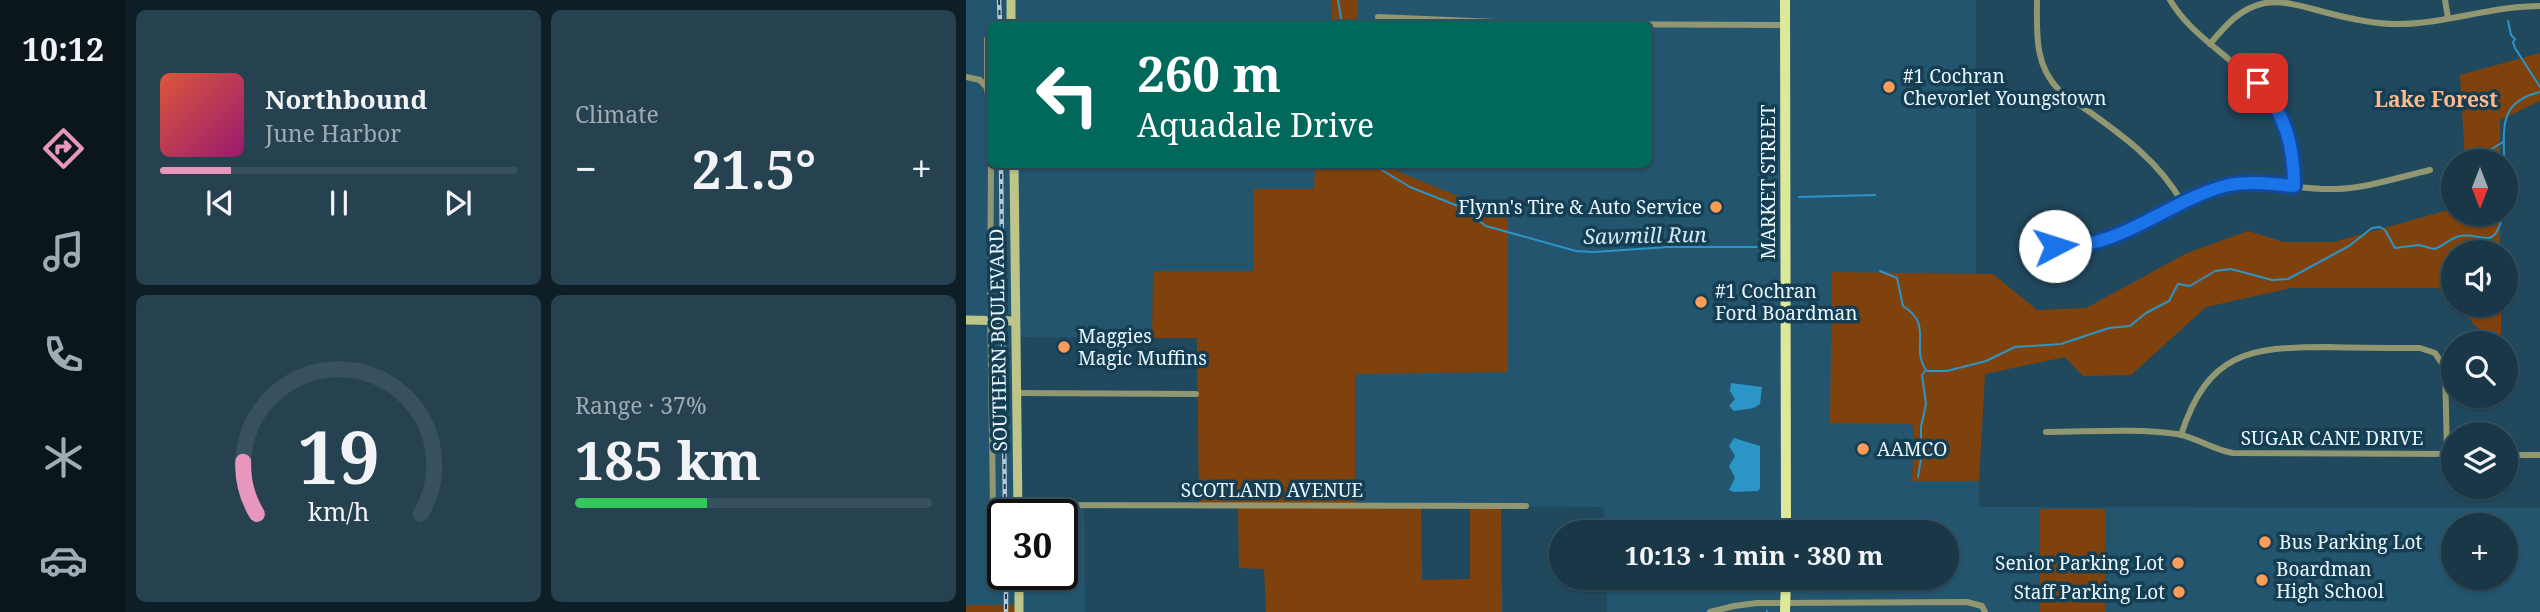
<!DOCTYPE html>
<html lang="en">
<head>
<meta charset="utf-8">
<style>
  :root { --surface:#193746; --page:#264251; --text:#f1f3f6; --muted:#9facb3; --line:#37515f; --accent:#e797bd }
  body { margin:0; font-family:"Noto Serif",serif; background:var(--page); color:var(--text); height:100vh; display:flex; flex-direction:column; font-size:26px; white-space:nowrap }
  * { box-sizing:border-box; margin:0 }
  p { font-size:23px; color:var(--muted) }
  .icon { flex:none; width:38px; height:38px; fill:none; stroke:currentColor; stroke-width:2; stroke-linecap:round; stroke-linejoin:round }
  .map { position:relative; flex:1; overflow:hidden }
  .drawer { display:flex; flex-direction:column; gap:10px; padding:10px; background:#0e1e26; width:840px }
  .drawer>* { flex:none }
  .hud { position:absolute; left:21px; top:21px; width:665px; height:147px; border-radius:10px; box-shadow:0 2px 5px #0004,0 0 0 2px var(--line); background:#00695c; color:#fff; overflow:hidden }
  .needle { width:46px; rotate:180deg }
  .buttons { position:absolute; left:1475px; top:149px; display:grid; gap:14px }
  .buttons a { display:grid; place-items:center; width:77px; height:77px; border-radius:50%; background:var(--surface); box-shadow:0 2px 5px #0004,0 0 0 2px var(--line); font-size:35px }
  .speed { position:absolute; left:21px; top:499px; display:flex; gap:14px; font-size:35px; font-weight:700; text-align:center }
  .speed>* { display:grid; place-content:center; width:91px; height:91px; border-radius:50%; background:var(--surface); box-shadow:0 2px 5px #0004,0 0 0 2px var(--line); line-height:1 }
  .speed .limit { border:4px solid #111; border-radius:10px; background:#fff; color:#111 }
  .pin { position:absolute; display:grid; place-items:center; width:60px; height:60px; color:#fff; margin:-30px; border-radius:14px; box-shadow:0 4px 10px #0006 }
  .me { position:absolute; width:77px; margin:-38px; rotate:85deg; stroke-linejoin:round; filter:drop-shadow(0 0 5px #0008) }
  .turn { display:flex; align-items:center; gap:24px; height:147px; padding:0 35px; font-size:32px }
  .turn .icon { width:91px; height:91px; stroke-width:2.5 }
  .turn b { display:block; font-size:49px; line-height:60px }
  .big { font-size:52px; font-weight:700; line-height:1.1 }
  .drawer .tile { flex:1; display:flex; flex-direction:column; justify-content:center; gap:10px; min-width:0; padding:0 24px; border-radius:10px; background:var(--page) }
  .drawer .dial { align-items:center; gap:0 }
  .dial svg { height:182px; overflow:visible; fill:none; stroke:var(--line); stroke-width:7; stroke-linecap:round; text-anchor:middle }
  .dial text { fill:var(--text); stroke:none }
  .song { display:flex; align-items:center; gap:21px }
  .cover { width:84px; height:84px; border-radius:10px; background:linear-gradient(135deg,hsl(10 70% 55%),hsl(320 70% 35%)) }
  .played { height:7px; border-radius:4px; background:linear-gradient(90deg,var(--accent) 20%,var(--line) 20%) }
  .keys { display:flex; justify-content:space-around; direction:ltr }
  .heat { display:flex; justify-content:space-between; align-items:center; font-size:38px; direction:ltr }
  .charge { height:10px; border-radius:5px; background:linear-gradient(90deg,#34c759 37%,var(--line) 0) }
  .drawer .tiles { flex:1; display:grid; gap:10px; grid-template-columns:repeat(2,1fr) }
  .trip { position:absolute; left:583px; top:520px; width:410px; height:70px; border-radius:35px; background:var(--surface); box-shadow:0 2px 5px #0004,0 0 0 2px var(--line); font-weight:700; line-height:70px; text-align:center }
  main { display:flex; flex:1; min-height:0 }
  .tab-bar { display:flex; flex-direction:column; width:126px; justify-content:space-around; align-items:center; background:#0a161c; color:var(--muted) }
  .tab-bar .icon { width:49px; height:49px }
  .tab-bar .active { color:var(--accent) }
  .tab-bar b { font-size:32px; color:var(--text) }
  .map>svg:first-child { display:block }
  .built { fill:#24556f; fill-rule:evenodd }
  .green { fill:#80420c }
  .water { fill:#2c95c7 }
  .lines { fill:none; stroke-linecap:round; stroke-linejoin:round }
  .stream { stroke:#2c95c7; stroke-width:2 }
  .street { stroke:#919771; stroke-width:6 }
  .secondary { stroke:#bdc588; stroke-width:9 }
  .primary { stroke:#dee899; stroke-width:10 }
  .rail-casing { stroke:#b6cad6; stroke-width:4.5 }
  .rail { stroke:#153e53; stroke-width:2; stroke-dasharray:5; stroke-linecap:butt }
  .route-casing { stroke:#114b97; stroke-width:18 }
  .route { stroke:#1a73e8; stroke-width:12 }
  .poi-dot { fill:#fd9c56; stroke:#153e53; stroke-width:2.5 }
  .labels { text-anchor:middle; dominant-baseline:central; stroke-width:7; stroke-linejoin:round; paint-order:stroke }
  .poi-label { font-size:19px; fill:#e9f6fe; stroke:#153e53; text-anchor:start }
  .street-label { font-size:19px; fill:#e9f6fe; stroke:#153e53 }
  .neighbourhood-label { font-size:21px; font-weight:bold; fill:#ffba8c; stroke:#153e53 }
  .water-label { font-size:21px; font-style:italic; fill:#d1e7f4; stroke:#153e53 }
</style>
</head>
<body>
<main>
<nav class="tab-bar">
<b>10:12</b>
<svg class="icon active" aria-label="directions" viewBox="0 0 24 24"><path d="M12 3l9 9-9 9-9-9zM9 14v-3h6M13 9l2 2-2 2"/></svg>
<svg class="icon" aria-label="music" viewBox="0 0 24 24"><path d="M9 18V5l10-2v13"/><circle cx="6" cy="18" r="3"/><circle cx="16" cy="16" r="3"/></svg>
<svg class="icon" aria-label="phone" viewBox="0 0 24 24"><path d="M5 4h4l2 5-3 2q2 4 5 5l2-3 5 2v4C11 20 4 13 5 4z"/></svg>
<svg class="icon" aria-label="climate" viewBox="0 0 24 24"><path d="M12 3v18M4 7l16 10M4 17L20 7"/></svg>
<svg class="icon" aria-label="car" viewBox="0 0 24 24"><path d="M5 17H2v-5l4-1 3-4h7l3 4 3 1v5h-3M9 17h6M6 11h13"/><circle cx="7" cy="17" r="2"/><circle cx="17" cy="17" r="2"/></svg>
</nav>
<section class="drawer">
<div class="tiles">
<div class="tile">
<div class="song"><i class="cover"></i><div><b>Northbound</b><p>June Harbor</p></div></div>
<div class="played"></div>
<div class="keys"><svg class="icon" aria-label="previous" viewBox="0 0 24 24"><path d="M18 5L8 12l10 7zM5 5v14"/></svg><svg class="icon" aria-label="pause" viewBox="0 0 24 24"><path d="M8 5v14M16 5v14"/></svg><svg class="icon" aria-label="next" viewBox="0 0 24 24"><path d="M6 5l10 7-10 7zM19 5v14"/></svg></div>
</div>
<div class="tile"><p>Climate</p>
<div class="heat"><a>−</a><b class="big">21.5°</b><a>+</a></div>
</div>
<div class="tile dial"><svg viewBox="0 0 100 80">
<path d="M14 69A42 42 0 1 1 86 69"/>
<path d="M14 69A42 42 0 0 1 8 46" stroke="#e797bd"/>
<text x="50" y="56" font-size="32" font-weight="700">19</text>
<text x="50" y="72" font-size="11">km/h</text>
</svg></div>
<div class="tile"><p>Range · 37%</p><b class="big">185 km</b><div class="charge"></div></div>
</div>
</section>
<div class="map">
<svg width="1574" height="612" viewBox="0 0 1574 612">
  <rect width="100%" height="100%" fill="#21495e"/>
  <g class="built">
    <path d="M0 0H365L366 24H24V164L349 165V189L287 190V271H187L186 338 50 337 52 505 118 506 119 612H53V605H0ZM37 514H96V574H37Z"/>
    <path d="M392 0H1010V274L866 273 946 424 948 435 946 480 1013 481V507L1574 508V612H641L640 578H980V532H639L638 507 389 506V374L541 372 426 169 421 165 682 164V24H392ZM1488 525H1540V578H1488Z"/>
  </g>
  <g class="green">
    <path d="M365 0H392V24H366Z"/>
    <path d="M1574 53V101L1534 120V161H1499L1494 75Z"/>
    <path d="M349 165H421L426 169 542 217V372L389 374V506H455L456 580 504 579V506H535L536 612H300L298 569 273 568 272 506H233L231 338H186L187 271H287V189H348Z"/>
    <path d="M1487 206 1488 214H1534V252H1488L1487 303 1472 288H1325L1240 307 1165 375 1117 376 1099 357 1019 374 1013 481H946L948 435 946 424 864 423 866 272 1027 274 1071 310 1120 308 1221 253 1282 231 1318 242H1368L1486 209Z"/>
    <path d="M1489 305H1535V335H1519Z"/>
    <rect x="1074" y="509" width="65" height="103"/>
    <rect x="0" y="605" width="53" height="7"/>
  </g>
  <g class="water">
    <path d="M765 383 796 387 794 404 788 408 768 411 763 406 769 399 764 391Z"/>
    <path d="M768 438 794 446V488L792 491 768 492 763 490 769 478 763 466 769 456 763 446Z"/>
  </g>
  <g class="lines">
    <g class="stream">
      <path d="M372 0 376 24"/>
      <path d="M1542 21 1545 35 1549 39 1547 42 1549 48 1574 87"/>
      <path d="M1508 160 1537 142"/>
      <path d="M1538 161C1538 126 1533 102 1574 92"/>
      <path d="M406 164 444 187 492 206 520 226 610 251 628 252 702 247H804"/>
      <path d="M833 197 909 195"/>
      <path d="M1510 252 1520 244V240"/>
      <path d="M914 271 931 278 937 306C968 325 944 346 960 370"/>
      <path d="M961 371H981L1020 361 1049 347 1095 344 1143 328 1164 326 1180 313 1203 301 1212 284 1224 286 1249 271 1265 269 1306 280 1322 279 1383 246 1406 228 1414 227 1419 230 1429 248 1453 245 1468 249C1478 246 1484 238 1494 236 1517 232 1528 253 1537 214"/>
      <path d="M952 477 955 458V427L960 404 956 375 959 371"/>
      <path d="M801 611V612"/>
    </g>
    <g class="street">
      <path d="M1071 0C1071 33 1068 65 1093 90 1139 124 1188 152 1217 204"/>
      <path d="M1204 0C1216 20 1231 33 1248 47 1301 91 1328 112 1328 186"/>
      <path d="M1479 0 1482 18"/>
      <path d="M412 17 581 24 819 25"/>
      <path d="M21 39V88L24 110"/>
      <path d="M1244 44C1260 25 1274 8 1299 3 1320 0 1342 8 1362 13 1385 19 1407 24 1431 24 1479 24 1526 6 1574 6"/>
      <path d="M0 77 14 80 21 88"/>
      <path d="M25 164 24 305 27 505"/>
      <path d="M1072 235C1078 240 1083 245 1090 246 1135 254 1207 205 1249 189 1289 174 1329 191 1370 189 1402 188 1433 177 1464 170"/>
      <path d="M51 393 230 394"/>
      <path d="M1080 432C1123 432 1168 428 1211 434 1230 437 1247 450 1267 453L1488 454"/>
      <path d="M1215 435C1242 352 1283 347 1362 347 1392 348 1423 348 1454 348L1469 353 1479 368 1481 454"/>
      <path d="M1540 455H1574"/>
      <path d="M52 505 560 506"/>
      <path d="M744 612 768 606 791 603 1001 602 1016 606 1019 612"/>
    </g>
    <g class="secondary">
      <path d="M45 0V24"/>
      <path d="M48 164 52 514"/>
      <path d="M0 320 49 321"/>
      <path d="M53 574V612"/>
    </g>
    <g class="primary">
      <path d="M819 0 820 532"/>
      <path d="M819 612 820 578"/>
    </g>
    <g class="rail-casing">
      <g id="rail">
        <path d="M33 0 34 24"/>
        <path d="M35 164 39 514"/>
        <path d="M40 574V612"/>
      </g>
    </g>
    <use href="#rail" class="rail"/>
  </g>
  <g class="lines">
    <g class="route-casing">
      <path id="route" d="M1089 246C1154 251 1203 199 1263 185 1284 181 1306 184 1328 186 1328 146 1319 113 1292 83"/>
    </g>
    <use href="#route" class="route"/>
  </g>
  <g class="poi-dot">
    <circle cx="923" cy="87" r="7"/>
    <circle cx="750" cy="207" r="7"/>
    <circle cx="735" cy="302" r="7"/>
    <circle cx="98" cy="347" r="7"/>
    <circle cx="897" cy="449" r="7"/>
    <circle cx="1299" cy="542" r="7"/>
    <circle cx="1212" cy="563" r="7"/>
    <circle cx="1296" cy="580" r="7"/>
    <circle cx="1213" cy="592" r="7"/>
  </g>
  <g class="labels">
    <g class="poi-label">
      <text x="937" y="76">#1 Cochran<tspan x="937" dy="22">Chevorlet Youngstown</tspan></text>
      <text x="736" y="207" text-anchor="end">Flynn's Tire &amp; Auto Service</text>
      <text x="749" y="291">#1 Cochran<tspan x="749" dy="22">Ford Boardman</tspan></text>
      <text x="112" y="336">Maggies<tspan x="112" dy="22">Magic Muffins</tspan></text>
      <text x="911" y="449">AAMCO</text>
      <text x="1313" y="542">Bus Parking Lot</text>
      <text x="1198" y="563" text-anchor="end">Senior Parking Lot</text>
      <text x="1310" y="569">Boardman<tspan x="1310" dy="22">High School</tspan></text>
      <text x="1199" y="592" text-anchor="end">Staff Parking Lot</text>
    </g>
    <g class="street-label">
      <text transform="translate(802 182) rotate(-90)">MARKET STREET</text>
      <text transform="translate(32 340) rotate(-91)">SOUTHERN BOULEVARD</text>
      <text x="1366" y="438">SUGAR CANE DRIVE</text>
      <text x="306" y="490">SCOTLAND AVENUE</text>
    </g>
    <g class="neighbourhood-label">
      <text x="1470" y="99">Lake Forest</text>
    </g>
    <g class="water-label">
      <text transform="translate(679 235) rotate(-1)">Sawmill Run</text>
    </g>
  </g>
</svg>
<div class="buttons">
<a><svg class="needle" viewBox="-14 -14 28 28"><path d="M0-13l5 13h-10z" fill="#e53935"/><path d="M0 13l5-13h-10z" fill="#9facb3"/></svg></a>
<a><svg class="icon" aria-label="sound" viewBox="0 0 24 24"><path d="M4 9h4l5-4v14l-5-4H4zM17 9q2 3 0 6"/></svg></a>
<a><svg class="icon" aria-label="search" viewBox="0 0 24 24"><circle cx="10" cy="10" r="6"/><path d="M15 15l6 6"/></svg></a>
<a><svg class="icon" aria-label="layers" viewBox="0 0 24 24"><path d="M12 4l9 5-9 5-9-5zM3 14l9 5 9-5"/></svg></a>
<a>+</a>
</div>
<div class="speed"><div class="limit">30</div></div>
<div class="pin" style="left:1292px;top:83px;background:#d93025"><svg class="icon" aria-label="arrive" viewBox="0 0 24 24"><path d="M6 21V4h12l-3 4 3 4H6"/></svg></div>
<svg class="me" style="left:1089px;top:246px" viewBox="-20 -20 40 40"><circle r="19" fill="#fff"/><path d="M0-13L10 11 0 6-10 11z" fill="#1a73e8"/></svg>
<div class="trip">10:13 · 1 min · 380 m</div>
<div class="hud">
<div class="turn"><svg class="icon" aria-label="left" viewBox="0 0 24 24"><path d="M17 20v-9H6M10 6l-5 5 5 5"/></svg><div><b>260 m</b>Aquadale Drive</div></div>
</div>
</div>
</main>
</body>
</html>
